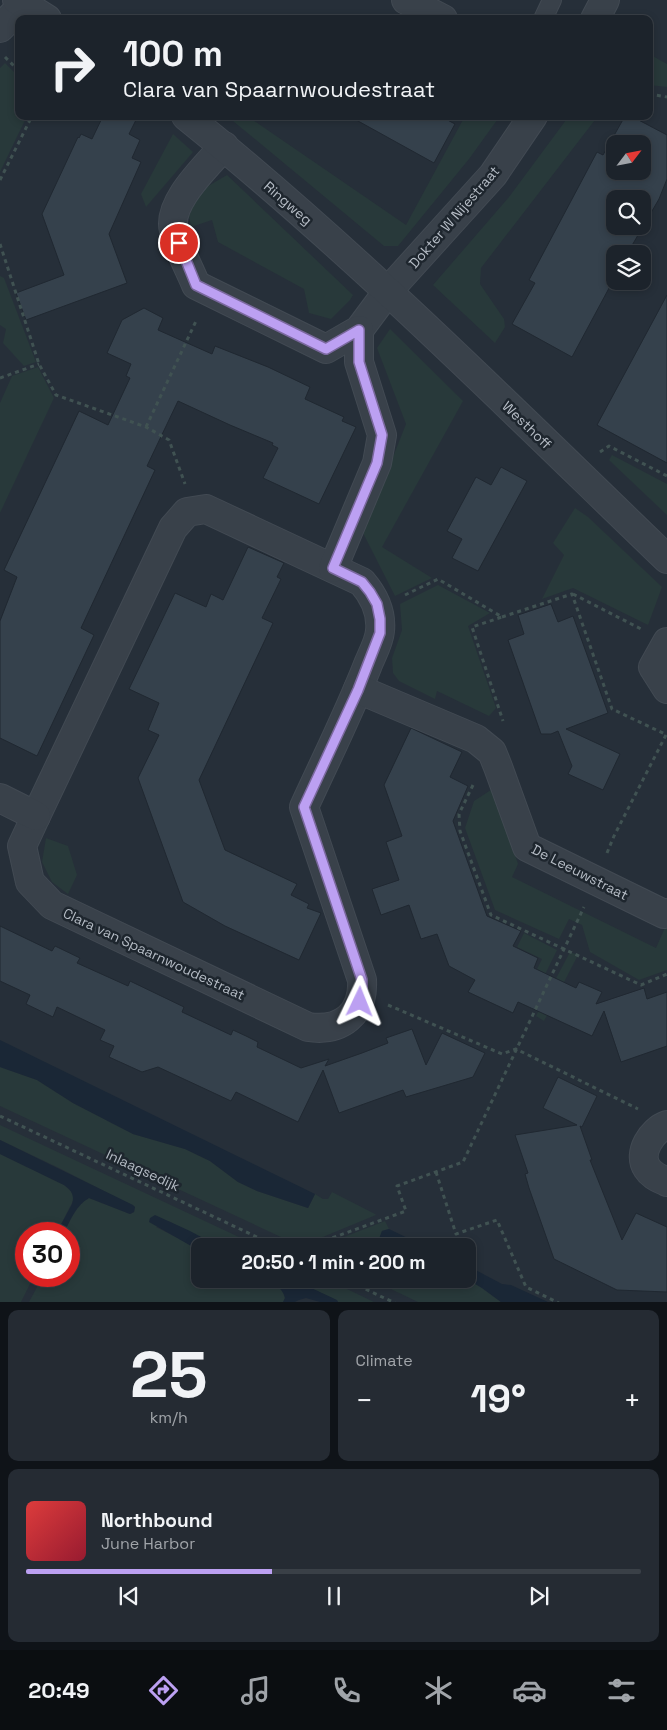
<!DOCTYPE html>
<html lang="en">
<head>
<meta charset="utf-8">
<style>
  :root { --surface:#1c232b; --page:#252b33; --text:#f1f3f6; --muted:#a0a4a9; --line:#3a4047; --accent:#bca0f2 }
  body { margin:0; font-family:"Space Grotesk",sans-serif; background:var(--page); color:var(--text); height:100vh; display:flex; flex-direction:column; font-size:19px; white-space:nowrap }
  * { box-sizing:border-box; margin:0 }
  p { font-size:16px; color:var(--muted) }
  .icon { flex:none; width:28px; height:28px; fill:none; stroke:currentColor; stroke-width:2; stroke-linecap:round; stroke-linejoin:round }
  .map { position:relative; height:1302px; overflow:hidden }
  .panel { display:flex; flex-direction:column; gap:8px; padding:8px; background:#0f1318; flex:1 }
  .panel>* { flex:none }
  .guide { position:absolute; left:15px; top:15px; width:638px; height:105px; border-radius:10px; box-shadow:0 2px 8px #0003,0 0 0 1px var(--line); background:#1c232b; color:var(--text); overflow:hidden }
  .needle { width:32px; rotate:58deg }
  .controls { position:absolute; left:606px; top:135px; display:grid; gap:10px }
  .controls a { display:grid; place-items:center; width:45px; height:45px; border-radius:10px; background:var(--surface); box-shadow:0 2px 8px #0003,0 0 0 1px var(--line); font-size:25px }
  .speed { position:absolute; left:15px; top:1222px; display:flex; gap:10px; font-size:25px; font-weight:700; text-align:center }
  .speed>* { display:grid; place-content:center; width:65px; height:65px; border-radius:50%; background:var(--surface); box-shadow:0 2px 8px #0003,0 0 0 1px var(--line); line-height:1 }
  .speed .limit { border:8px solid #d22; background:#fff; color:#111 }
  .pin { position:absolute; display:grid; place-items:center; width:42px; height:42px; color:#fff; margin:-21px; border:2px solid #fff; border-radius:50%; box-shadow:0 1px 5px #0007 }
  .me { position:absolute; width:55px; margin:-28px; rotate:2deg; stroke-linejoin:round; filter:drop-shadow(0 0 4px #0008) }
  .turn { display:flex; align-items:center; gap:18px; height:105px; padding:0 25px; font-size:22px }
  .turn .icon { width:65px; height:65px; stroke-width:2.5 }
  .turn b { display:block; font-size:35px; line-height:42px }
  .big { font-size:38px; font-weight:600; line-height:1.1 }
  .panel .card { flex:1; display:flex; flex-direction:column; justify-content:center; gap:8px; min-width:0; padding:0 18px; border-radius:10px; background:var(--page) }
  .panel .dial { align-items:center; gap:0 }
  .dial b { font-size:65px; line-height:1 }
  .song { display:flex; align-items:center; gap:15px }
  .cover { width:60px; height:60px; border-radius:8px; background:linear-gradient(135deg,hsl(0 70% 55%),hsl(350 70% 35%)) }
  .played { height:5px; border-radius:2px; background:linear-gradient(90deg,var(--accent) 40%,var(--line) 40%) }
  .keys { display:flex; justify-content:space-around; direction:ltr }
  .heat { display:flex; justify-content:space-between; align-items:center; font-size:28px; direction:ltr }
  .panel .tiles { flex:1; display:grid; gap:8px; grid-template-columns:1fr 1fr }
  .card:last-child { grid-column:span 2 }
  .trip { position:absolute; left:191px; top:1238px; width:285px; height:50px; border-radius:10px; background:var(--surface); box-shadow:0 2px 8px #0003,0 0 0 1px var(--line); font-weight:600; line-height:50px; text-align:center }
  .tabs { display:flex; height:80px; justify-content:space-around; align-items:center; background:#0b0e11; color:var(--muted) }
  .tabs .icon { width:35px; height:35px }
  .tabs .selected { color:var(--accent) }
  .tabs b { font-size:22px; color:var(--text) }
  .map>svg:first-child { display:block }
  .green { fill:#28393a }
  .water { fill:#1a2736 }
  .building { fill:#35414c; stroke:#202831; fill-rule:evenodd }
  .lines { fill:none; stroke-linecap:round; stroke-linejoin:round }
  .service-casing { stroke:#424a53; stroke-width:20 }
  .minor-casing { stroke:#424a53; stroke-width:30 }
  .tertiary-casing { stroke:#424a53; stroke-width:30 }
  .path { stroke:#405252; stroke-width:3; stroke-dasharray:4 4; stroke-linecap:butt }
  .service { stroke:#39414a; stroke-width:18 }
  .minor { stroke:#39414a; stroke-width:28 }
  .tertiary { stroke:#39414a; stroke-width:28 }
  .route-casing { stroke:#7a689d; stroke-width:12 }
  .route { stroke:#bca0f2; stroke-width:9 }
  .labels { text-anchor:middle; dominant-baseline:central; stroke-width:5; stroke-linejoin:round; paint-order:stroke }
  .street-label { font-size:14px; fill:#b5bcc5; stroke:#1e262e }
</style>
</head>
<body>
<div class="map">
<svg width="667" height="1303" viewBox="0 0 667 1303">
  <rect width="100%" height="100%" fill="#262f39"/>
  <g class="green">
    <path d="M649 54 667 64V87L649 85Z"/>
    <path d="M5 63 19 77V116H27L0 172V68Z"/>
    <path d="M227 116H247L406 225 465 116H500L469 159 398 246H384Z"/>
    <path d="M569 116H598L481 268 480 284 504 319 505 327 495 343 433 285 509 197Z"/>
    <path d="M173 134 193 152 146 207 141 194Z"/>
    <path d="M227 175 353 295 350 300 331 319 309 313 304 289 218 242 212 220 191 227 189 216 198 192Z"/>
    <path d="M0 276 4 278 36 362 24 366 3 343 6 329 0 325Z"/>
    <path d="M390 329 463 401 382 547 432 578 395 596 363 533 406 424 377 348Z"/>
    <path d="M38 367 54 398 0 513V403L12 376Z"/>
    <path d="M612 455 667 484V515L609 460Z"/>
    <path d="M575 508 588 517 662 587 648 625 573 588 542 599 564 555 553 543Z"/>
    <path d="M438 585 490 613 468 626 496 708 489 716 437 691 435 699 399 681 393 673 392 658 402 630 400 604Z"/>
    <path d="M494 788 518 864 512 877 656 948 667 923V970L639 980 590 952 582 925 569 919 559 939 495 910 465 828 474 801Z"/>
    <path d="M46 838 68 846 77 875 68 894 52 882 42 862Z"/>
    <path d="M524 933 557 950 529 1007 520 1003 542 959 517 947Z"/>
    <path d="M570 952 578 955 544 1021 536 1016Z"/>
    <path d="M0 1067 37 1080 73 1103 133 1134 185 1149 210 1161 238 1182 257 1191 308 1208 315 1194 323 1199H328L332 1192 375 1214 376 1215 301 1246 296 1244 0 1106Z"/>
    <path d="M0 1125 258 1246H218L168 1221 156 1227 178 1238 200 1251V1279H262L278 1286 284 1291 285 1298 283 1303 29 1302 43 1276H69V1234H63C70 1221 76 1205 89 1198L130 1214 134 1212 135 1207 59 1168 0 1140Z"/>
    <path d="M0 1154 64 1185 71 1191 74 1199 56 1234H26V1276H34L21 1302H0Z"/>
    <path d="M385 1221 389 1229 382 1231 379 1239 380 1246H321Z"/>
    <path d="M292 1279H326L374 1302H338L336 1300Z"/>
    <path d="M370 1279H467L482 1288 501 1302H418Z"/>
  </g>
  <g class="water">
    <path d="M0 1040 315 1194 308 1208 257 1191 238 1182 210 1161 185 1149 133 1134 73 1103 37 1080 0 1067Z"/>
    <path d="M0 1140 133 1205 135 1207 134 1212 130 1214 89 1198C76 1205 70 1221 63 1234H56L72 1204C75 1195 71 1190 64 1185L0 1154Z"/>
    <path d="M155 1215 190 1231 218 1246H200V1251L149 1222 150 1218Z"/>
    <path d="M389 1229 424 1246H380L379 1239 382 1231Z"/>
    <path d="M468 1266 502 1284 511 1285 548 1302H501L482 1288 467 1279Z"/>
    <path d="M262 1279H292L337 1300 338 1302H320L306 1298 299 1300 295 1302H283L285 1298C282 1286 273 1284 262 1279Z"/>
  </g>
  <g class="building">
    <path d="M103 116H138L129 134 140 140 132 158 141 162 109 234 127 283 26 320 16 293 64 275 42 214 78 137 79 138 81 134 92 139Z"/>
    <path d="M349 116H440L455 124 434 163Z"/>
    <path d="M625 116H631L667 135V179L659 199 627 254H615V277L572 357 512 324 535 283 529 280 597 152 603 155ZM615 144H642V171H615ZM615 199H642V226H615Z"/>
    <path d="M667 295V463L597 425Z"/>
    <path d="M144 308 163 318 158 330 212 354 215 346 268 367 310 387 305 399 344 417 342 421 356 427 319 504 263 478 278 448 272 445 273 443 230 425 178 401 147 466 155 470 81 628 94 635 37 756 0 738V621L17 577 4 570 79 411 108 425 130 378 126 376 131 364 107 353 122 320Z"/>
    <path d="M501 467 527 481 478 571 452 558 462 539 447 531 476 477 491 485Z"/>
    <path d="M248 547 284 563 277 577 281 579 262 618 273 623 199 780 225 850 297 884 291 895 309 904 307 908 321 913 299 960 225 926 183 902 138 778 159 735 148 730 159 703 129 689 175 593 206 607 211 594 223 600Z"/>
    <path d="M551 604 558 622 573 616 608 713 566 729 620 754 603 790 568 774 572 766 558 731 551 734H541L508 640 524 634 518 615Z"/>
    <path d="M411 728 462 752 450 777 468 786 453 821 487 916 521 931 513 946 538 958 534 968 576 988 579 982 602 992 596 1004 644 988 647 999 667 992V1046L621 1062 604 1011 592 1036 518 1002 513 1013 468 992 475 980 449 966 437 934 421 939 409 905 381 915 372 889 399 880 386 842 402 836 384 785Z"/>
    <path d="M0 926 52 951 55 946 80 958 77 963 128 986 130 981 184 1007 182 1012 231 1035 233 1030 246 1036 258 1042 257 1047 301 1068 329 1059 325 1066 362 1053 388 1043 386 1038 412 1029 426 1065 442 1033 485 1053 473 1077 406 1097 403 1090 339 1113 323 1070 298 1122 236 1092 231 1101 158 1067 142 1072 109 1057 114 1046 100 1040 105 1030 57 1007 53 1017 26 1004 30 995 0 981Z"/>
    <path d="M558 1077 597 1096 582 1127 580 1126 592 1160H590L622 1240 636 1213 667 1227V1292L617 1290 554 1259 529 1188 525 1174 528 1173 515 1135 577 1125 543 1108Z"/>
  </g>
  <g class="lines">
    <g class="service-casing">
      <path id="service" d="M543 19 552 0"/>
    </g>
    <g class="minor-casing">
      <g id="minor">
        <path d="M406 0 443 19"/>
        <path d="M595 19 605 0"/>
        <path d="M0 28 24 4"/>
        <path d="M224 146C207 166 166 203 174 231 178 248 189 268 196 285L326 349 359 330 388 291 493 175 533 116"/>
        <path d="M206 509 362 582C374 596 382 612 380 631 379 643 371 656 367 667 348 715 325 761 304 807L362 980C364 1014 341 1032 308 1027L52 905 30 882 22 846 36 816 173 528 187 512Z"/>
        <path d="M333 568 377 463 382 435 359 362V330"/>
        <path d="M667 642 653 667 667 689"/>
        <path d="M358 689 476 739 492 752 498 767 527 847 664 914 667 913"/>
        <path d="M0 798 36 816"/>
        <path d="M667 1125C652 1130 637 1153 647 1168 652 1176 659 1178 667 1182"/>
      </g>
    </g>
    <g class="tertiary-casing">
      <g id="tertiary">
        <path d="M17 0 47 19"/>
        <path d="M186 116C356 253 510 408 667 559"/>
      </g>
    </g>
    <g class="path">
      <path d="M5 57 19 71"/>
      <path d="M649 94 667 97"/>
      <path d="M0 180 32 116"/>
      <path d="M0 244 39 364 56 395 146 427 169 440 185 484"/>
      <path d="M0 378 39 364"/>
      <path d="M146 427 197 319"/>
      <path d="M600 452 609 446 667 476"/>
      <path d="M573 594 641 629"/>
      <path d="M405 595 438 579 502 617 472 627 503 721"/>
      <path d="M502 617 572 594 612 709 667 735"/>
      <path d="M473 785 459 814 460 831 491 915 641 985 667 974"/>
      <path d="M607 853 614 836 667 733"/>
      <path d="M388 1005 502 1054 516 1049 638 1109"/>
      <path d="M0 1116 276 1246"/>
      <path d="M436 1172 456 1234 497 1220 526 1287 559 1303"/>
      <path d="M310 1246 406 1211 397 1186 463 1162 584 907"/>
      <path d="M344 1279 395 1303"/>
    </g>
    <use href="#service" class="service"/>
    <use href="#minor" class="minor"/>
    <use href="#tertiary" class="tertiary"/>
  </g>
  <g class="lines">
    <g class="route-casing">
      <path id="route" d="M179 243 196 285 326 349 359 330V362L382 435 377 463 333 568 362 582 370 592 377 604 380 619V633L358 690 304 807 362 980V994L360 1002"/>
    </g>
    <use href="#route" class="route"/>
  </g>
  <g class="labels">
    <g class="street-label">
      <text transform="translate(288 203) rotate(41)">Ringweg</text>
      <text transform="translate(454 217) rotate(-49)">Dokter W Nijestraat</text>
      <text transform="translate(527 425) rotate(44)">Westhoff</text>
      <text transform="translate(580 872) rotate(27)">De Leeuwstraat</text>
      <text transform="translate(154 954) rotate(25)">Clara van Spaarnwoudestraat</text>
      <text transform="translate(143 1170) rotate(25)">Inlaagsedijk</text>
    </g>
  </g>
</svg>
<div class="controls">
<a><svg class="needle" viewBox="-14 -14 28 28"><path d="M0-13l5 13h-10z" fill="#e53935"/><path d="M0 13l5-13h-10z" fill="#a0a4a9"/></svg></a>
<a><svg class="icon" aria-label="search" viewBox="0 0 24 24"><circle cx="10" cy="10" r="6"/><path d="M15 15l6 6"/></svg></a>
<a><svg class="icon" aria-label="layers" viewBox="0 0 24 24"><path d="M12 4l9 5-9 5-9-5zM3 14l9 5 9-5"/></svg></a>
</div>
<div class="speed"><div class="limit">30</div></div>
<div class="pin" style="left:179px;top:243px;background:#d93025"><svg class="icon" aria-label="arrive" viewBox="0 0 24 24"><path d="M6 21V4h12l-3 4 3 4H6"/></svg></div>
<svg class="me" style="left:360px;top:1002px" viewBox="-20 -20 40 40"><path d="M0-17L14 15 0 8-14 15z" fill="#bca0f2" stroke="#fff" stroke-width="4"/></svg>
<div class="trip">20:50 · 1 min · 200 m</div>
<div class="guide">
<div class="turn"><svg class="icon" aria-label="right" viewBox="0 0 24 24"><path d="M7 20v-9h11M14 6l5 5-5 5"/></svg><div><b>100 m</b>Clara van Spaarnwoudestraat</div></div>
</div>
</div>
<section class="panel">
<div class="tiles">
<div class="card dial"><b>25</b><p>km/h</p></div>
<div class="card"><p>Climate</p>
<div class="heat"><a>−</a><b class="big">19°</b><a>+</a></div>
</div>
<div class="card">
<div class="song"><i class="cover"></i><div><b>Northbound</b><p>June Harbor</p></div></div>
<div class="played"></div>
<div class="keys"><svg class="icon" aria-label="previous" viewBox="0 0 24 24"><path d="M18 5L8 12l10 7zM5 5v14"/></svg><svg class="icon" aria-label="pause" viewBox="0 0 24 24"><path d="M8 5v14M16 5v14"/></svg><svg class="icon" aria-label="next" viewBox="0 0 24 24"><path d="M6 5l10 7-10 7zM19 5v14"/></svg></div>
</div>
</div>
</section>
<nav class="tabs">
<b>20:49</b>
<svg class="icon selected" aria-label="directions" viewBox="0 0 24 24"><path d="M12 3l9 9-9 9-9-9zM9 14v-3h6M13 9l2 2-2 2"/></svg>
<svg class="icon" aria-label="music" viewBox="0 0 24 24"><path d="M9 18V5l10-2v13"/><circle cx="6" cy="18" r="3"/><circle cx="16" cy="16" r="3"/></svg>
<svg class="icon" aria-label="phone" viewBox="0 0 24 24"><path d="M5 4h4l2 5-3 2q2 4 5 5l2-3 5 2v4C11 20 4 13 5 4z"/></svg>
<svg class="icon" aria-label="climate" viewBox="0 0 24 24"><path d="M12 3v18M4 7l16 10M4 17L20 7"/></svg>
<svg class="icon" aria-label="car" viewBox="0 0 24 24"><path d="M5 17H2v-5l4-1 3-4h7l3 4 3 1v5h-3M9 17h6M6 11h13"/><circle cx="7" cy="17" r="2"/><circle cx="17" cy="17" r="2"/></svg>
<svg class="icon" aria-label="filters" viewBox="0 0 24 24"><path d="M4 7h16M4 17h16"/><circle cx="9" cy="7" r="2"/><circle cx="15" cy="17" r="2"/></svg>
</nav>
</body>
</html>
